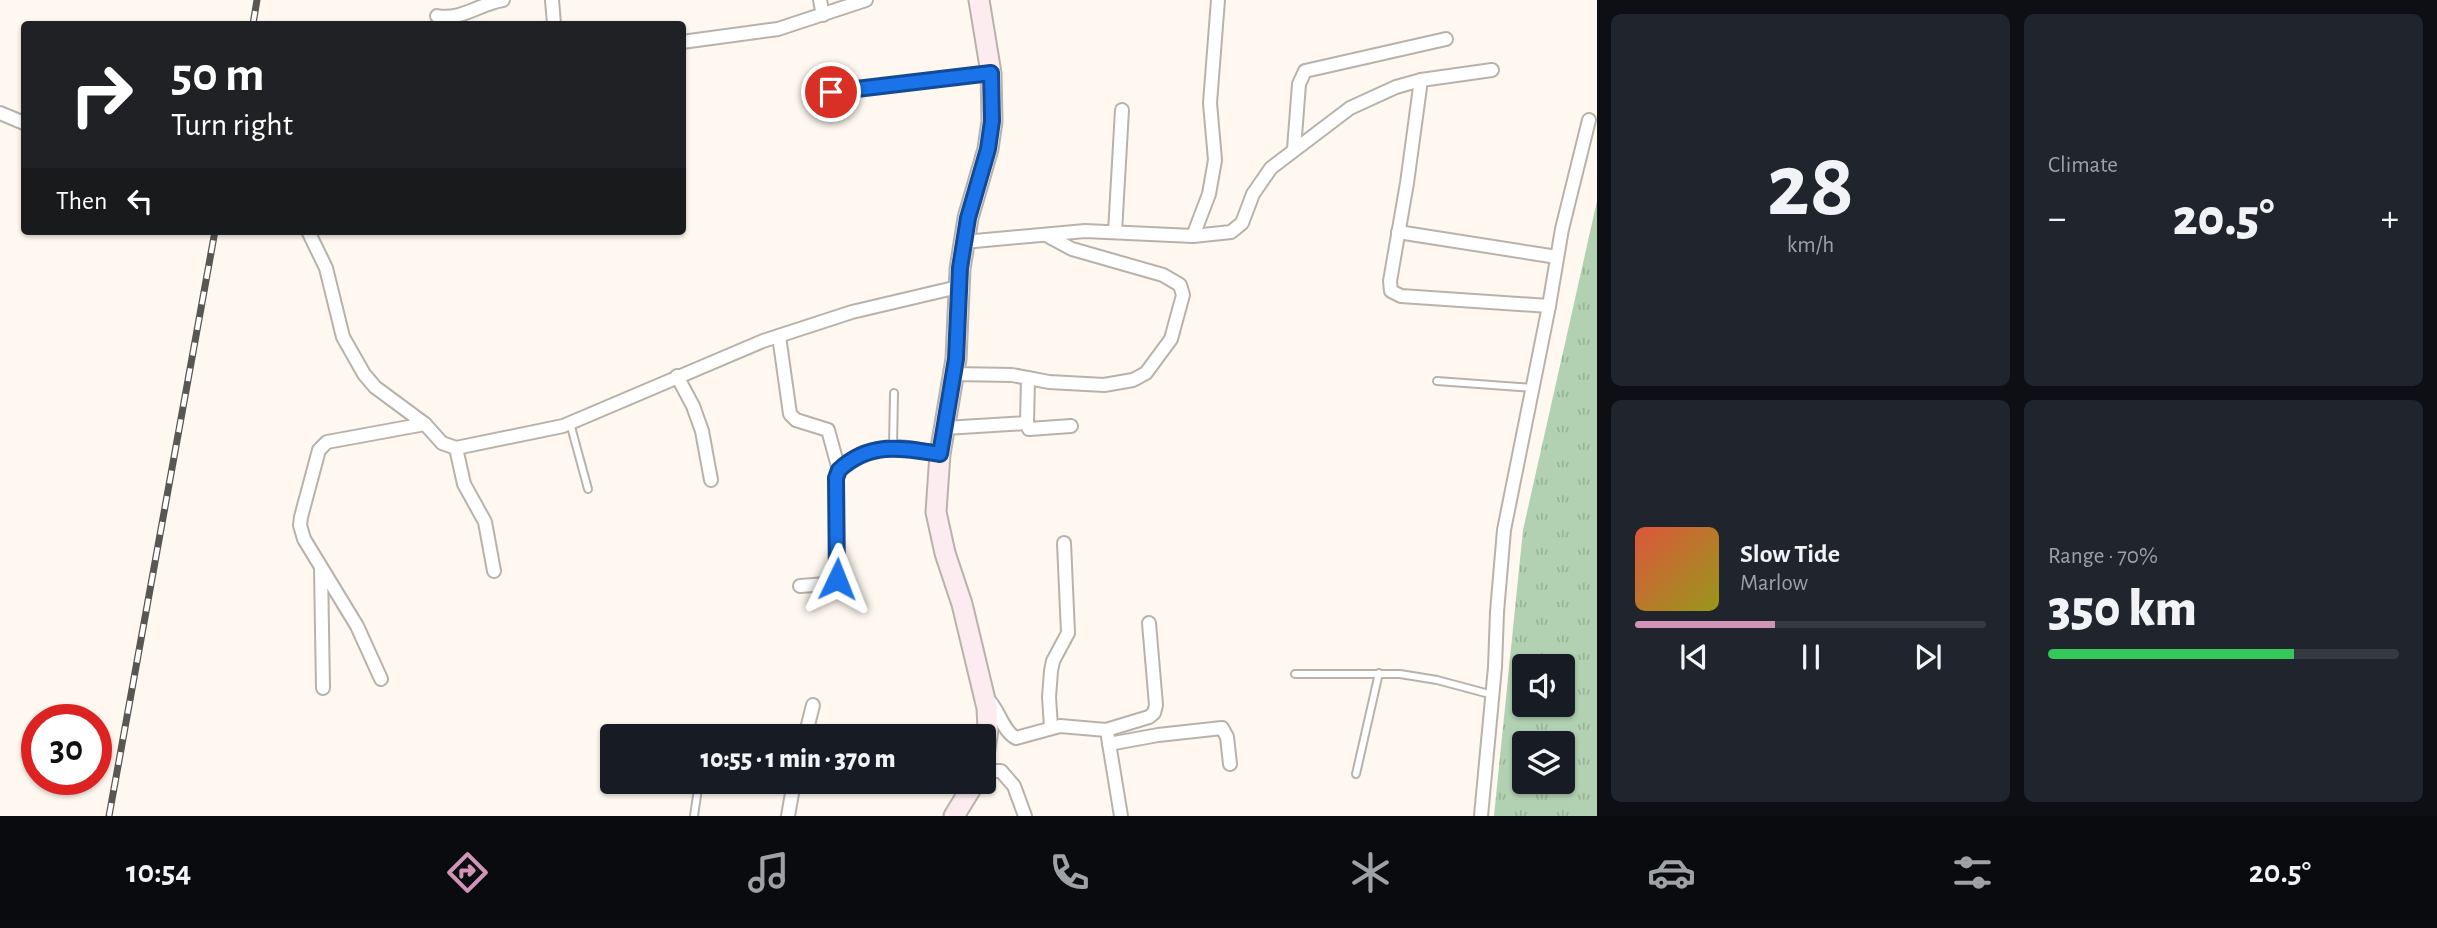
<!DOCTYPE html>
<html lang="en">
<head>
<meta charset="utf-8">
<style>
  :root { --surface:#171b24; --page:#20242c; --text:#f1f3f6; --muted:#9ea1a6; --line:#363941; --accent:#d194b6 }
  body { margin:0; font-family:"Alegreya Sans",sans-serif; background:var(--page); color:var(--text); height:100vh; display:flex; flex-direction:column; font-size:26px; white-space:nowrap }
  * { box-sizing:border-box; margin:0 }
  p { font-size:23px; color:var(--muted) }
  .icon { flex:none; width:38px; height:38px; fill:none; stroke:currentColor; stroke-width:2; stroke-linecap:round; stroke-linejoin:round }
  .map { position:relative; flex:1; overflow:hidden }
  .panel { display:flex; flex-direction:column; gap:14px; padding:14px; background:#0d0f14; width:840px }
  .panel>* { flex:none }
  .guide { position:absolute; left:21px; top:21px; width:665px; height:214px; border-radius:7px; box-shadow:0 2px 5px #0004; background:#202124; color:#fff; overflow:hidden }
  .buttons { position:absolute; left:1512px; top:654px; display:grid; gap:14px }
  .buttons a { display:grid; place-items:center; width:63px; height:63px; border-radius:7px; background:var(--surface); box-shadow:0 2px 5px #0004; font-size:35px }
  .speed { position:absolute; left:21px; top:704px; display:flex; gap:14px; font-size:35px; font-weight:700; text-align:center }
  .speed>* { display:grid; place-content:center; width:91px; height:91px; border-radius:50%; background:var(--surface); box-shadow:0 2px 5px #0004; line-height:1 }
  .speed .limit { border:10px solid #d22; background:#fff; color:#111 }
  .pin { position:absolute; display:grid; place-items:center; width:60px; height:60px; color:#fff; margin:-30px; border:4px solid #fff; border-radius:50%; box-shadow:0 2px 7px #0007 }
  .me { position:absolute; width:77px; margin:-38px; rotate:2deg; stroke-linejoin:round; filter:drop-shadow(0 0 5px #0008) }
  .turn { display:flex; align-items:center; gap:24px; height:147px; padding:0 35px; font-size:32px }
  .turn .icon { width:91px; height:91px; stroke-width:2.5 }
  .turn b { display:block; font-size:49px; line-height:60px }
  .then { display:flex; align-items:center; height:66px; padding:0 35px; background:#0003; gap:14px; font-size:26px }
  .big { font-size:52px; font-weight:800; line-height:1.1 }
  .panel .widget { flex:1; display:flex; flex-direction:column; justify-content:center; gap:10px; min-width:0; padding:0 24px; border-radius:10px; background:var(--page) }
  .panel .dial { align-items:center; gap:0 }
  .dial b { font-size:91px; line-height:1 }
  .song { display:flex; align-items:center; gap:21px }
  .cover { width:84px; height:84px; border-radius:10px; background:linear-gradient(135deg,hsl(10 70% 55%),hsl(60 70% 35%)) }
  .played { height:7px; border-radius:4px; background:linear-gradient(90deg,var(--accent) 40%,var(--line) 40%) }
  .keys { display:flex; justify-content:space-around; direction:ltr }
  .heat { display:flex; justify-content:space-between; align-items:center; font-size:38px; direction:ltr }
  .charge { height:10px; border-radius:5px; background:linear-gradient(90deg,#34c759 70%,var(--line) 0) }
  .panel .tiles { flex:1; display:grid; gap:14px; grid-template-columns:repeat(2,1fr) }
  .trip { position:absolute; left:600px; top:724px; width:396px; height:70px; border-radius:7px; background:var(--surface); box-shadow:0 2px 5px #0004; font-weight:800; line-height:70px; text-align:center }
  .tabs { display:flex; height:112px; justify-content:space-around; align-items:center; background:#090b0e; color:var(--muted) }
  .tabs .icon { width:49px; height:49px }
  .tabs .selected { color:var(--accent) }
  .tabs b { font-size:32px; color:var(--text) }
  main { display:flex; flex:1; min-height:0 }
  .map>svg:first-child { display:block }
  .grass { fill:url(#grass-tufts); fill-rule:evenodd }
  .lines { fill:none; stroke-linecap:round; stroke-linejoin:round }
  .lane-casing { stroke:#b8b2aa; stroke-width:10 }
  .street-casing { stroke:#b8b2aa; stroke-width:16 }
  .secondary-casing { stroke:#b8b2aa; stroke-width:23 }
  .lane { stroke:#fff; stroke-width:6 }
  .street { stroke:#fff; stroke-width:12 }
  .secondary { stroke:#fcebef; stroke-width:19 }
  .rail-casing { stroke:#5a5753; stroke-width:7 }
  .rail { stroke:#fff; stroke-width:4.5; stroke-dasharray:13; stroke-linecap:butt }
  .route-casing { stroke:#114b97; stroke-width:18 }
  .route { stroke:#1a73e8; stroke-width:12 }
</style>
</head>
<body>
<main>
<div class="map">
<svg width="1597" height="816" viewBox="0 0 1597 816">
  <defs>
    <pattern id="grass-tufts" width="24" height="20" patternUnits="userSpaceOnUse" patternTransform="scale(1.75)"><rect width="24" height="20" fill="#b2d1b2"/><path d="M3 7l-1-3M5 7V3M7 7l1-3M15 17l-1-3M17 17v-4M19 17l1-3" fill="none" stroke="#99b399"/></pattern>
  </defs>
  <rect width="100%" height="100%" fill="#fef8f0"/>
  <path class="grass" d="M1597 201V816H1494L1523 530ZM1524 667H1563V705H1524ZM1524 744H1563V782H1524Z"/>
  <g class="lines">
    <g class="lane-casing">
      <g id="lane">
        <path d="M1437 381 1533 388"/>
        <path d="M570 423 588 489"/>
        <path d="M893 447 894 393"/>
        <path d="M1295 674H1400L1437 680 1493 695"/>
        <path d="M1356 774 1379 673"/>
        <path d="M694 816 699 782"/>
      </g>
    </g>
    <g class="street-casing">
      <g id="street">
        <path d="M552 0 554 24"/>
        <path d="M820 0 823 15"/>
        <path d="M437 16C461 21 481 3 503 0"/>
        <path d="M682 42 778 29 866 0"/>
        <path d="M1421 80 1407 183 1390 281 1391 291 1401 296 1549 306"/>
        <path d="M831 92 991 73"/>
        <path d="M0 113 24 123"/>
        <path d="M1294 149 1299 84 1305 71 1446 39"/>
        <path d="M308 231 326 268 343 337 364 374 375 387 425 424 442 443 456 448 563 426 763 341 852 312 958 287"/>
        <path d="M1115 232 1122 110"/>
        <path d="M1398 232 1557 257"/>
        <path d="M1193 236 1209 194 1215 160 1210 103 1218 0"/>
        <path d="M964 242 1085 231 1193 236 1231 232 1242 223 1253 194 1271 168 1350 108 1396 87 1421 80 1492 70"/>
        <path d="M779 336 790 414 796 420 828 430 839 470"/>
        <path d="M953 374 1012 375 1049 382 1104 385 1133 380 1146 373 1171 339 1183 295 1180 285 1163 275 1072 249 1046 235"/>
        <path d="M677 376 693 406 702 431 711 480"/>
        <path d="M1028 378 1027 423 1029 429 1071 426"/>
        <path d="M945 428 1027 423"/>
        <path d="M456 448 464 484 485 522 494 571"/>
        <path d="M321 569 323 688"/>
        <path d="M800 586 827 584 837 579 836 478C841 460 874 448 891 447 907 446 925 451 940 454"/>
        <path d="M381 679 357 626 304 539 300 525 301 517 319 450 327 442 425 424"/>
        <path d="M986 697C999 708 1002 731 1016 738L1060 726 1106 730 1149 717 1154 713 1156 705 1149 623"/>
        <path d="M1051 727 1049 697 1051 671 1053 661 1068 633 1064 543"/>
        <path d="M805 737 813 705"/>
        <path d="M1108 737 1121 816"/>
        <path d="M1109 744 1158 735 1222 728 1227 737 1230 764"/>
        <path d="M984 771H1001L1014 786 1025 816"/>
        <path d="M788 816 794 782"/>
        <path d="M1481 816 1495 667 1497 612 1504 530 1549 306 1562 229 1589 120"/>
      </g>
    </g>
    <g class="secondary-casing">
      <g id="secondary">
        <path d="M979 0 991 73 992 121 988 149 968 218 960 269 956 359 940 454 936 512 945 553 962 604 987 708 988 729 984 756"/>
        <path d="M954 816 975 782"/>
      </g>
    </g>
    <use href="#lane" class="lane"/>
    <use href="#street" class="street"/>
    <use href="#secondary" class="secondary"/>
    <g class="rail-casing">
      <g id="rail">
        <path d="M253 24 257 0"/>
        <path d="M109 816 215 231"/>
      </g>
    </g>
    <use href="#rail" class="rail"/>
  </g>
  <g class="lines">
    <g class="route-casing">
      <path id="route" d="M831 92 991 73 992 121 988 149 968 218 960 268 956 359 940 454C903 448 870 441 839 470L836 478 837 579"/>
    </g>
    <use href="#route" class="route"/>
  </g>
</svg>
<div class="buttons">
<a><svg class="icon" aria-label="sound" viewBox="0 0 24 24"><path d="M4 9h4l5-4v14l-5-4H4zM17 9q2 3 0 6"/></svg></a>
<a><svg class="icon" aria-label="layers" viewBox="0 0 24 24"><path d="M12 4l9 5-9 5-9-5zM3 14l9 5 9-5"/></svg></a>
</div>
<div class="speed"><div class="limit">30</div></div>
<div class="pin" style="left:831px;top:92px;background:#d93025"><svg class="icon" aria-label="arrive" viewBox="0 0 24 24"><path d="M6 21V4h12l-3 4 3 4H6"/></svg></div>
<svg class="me" style="left:837px;top:579px" viewBox="-20 -20 40 40"><path d="M0-17L14 15 0 8-14 15z" fill="#1a73e8" stroke="#fff" stroke-width="4"/></svg>
<div class="trip">10:55 · 1 min · 370 m</div>
<div class="guide">
<div class="turn"><svg class="icon" aria-label="right" viewBox="0 0 24 24"><path d="M7 20v-9h11M14 6l5 5-5 5"/></svg><div><b>50 m</b>Turn right</div></div>
<div class="then">Then<svg class="icon" aria-label="left" viewBox="0 0 24 24"><path d="M17 20v-9H6M10 6l-5 5 5 5"/></svg></div>
</div>
</div>
<section class="panel">
<div class="tiles">
<div class="widget dial"><b>28</b><p>km/h</p></div>
<div class="widget"><p>Climate</p>
<div class="heat"><a>−</a><b class="big">20.5°</b><a>+</a></div>
</div>
<div class="widget">
<div class="song"><i class="cover"></i><div><b>Slow Tide</b><p>Marlow</p></div></div>
<div class="played"></div>
<div class="keys"><svg class="icon" aria-label="previous" viewBox="0 0 24 24"><path d="M18 5L8 12l10 7zM5 5v14"/></svg><svg class="icon" aria-label="pause" viewBox="0 0 24 24"><path d="M8 5v14M16 5v14"/></svg><svg class="icon" aria-label="next" viewBox="0 0 24 24"><path d="M6 5l10 7-10 7zM19 5v14"/></svg></div>
</div>
<div class="widget"><p>Range · 70%</p><b class="big">350 km</b><div class="charge"></div></div>
</div>
</section>
</main>
<nav class="tabs">
<b>10:54</b>
<svg class="icon selected" aria-label="directions" viewBox="0 0 24 24"><path d="M12 3l9 9-9 9-9-9zM9 14v-3h6M13 9l2 2-2 2"/></svg>
<svg class="icon" aria-label="music" viewBox="0 0 24 24"><path d="M9 18V5l10-2v13"/><circle cx="6" cy="18" r="3"/><circle cx="16" cy="16" r="3"/></svg>
<svg class="icon" aria-label="phone" viewBox="0 0 24 24"><path d="M5 4h4l2 5-3 2q2 4 5 5l2-3 5 2v4C11 20 4 13 5 4z"/></svg>
<svg class="icon" aria-label="climate" viewBox="0 0 24 24"><path d="M12 3v18M4 7l16 10M4 17L20 7"/></svg>
<svg class="icon" aria-label="car" viewBox="0 0 24 24"><path d="M5 17H2v-5l4-1 3-4h7l3 4 3 1v5h-3M9 17h6M6 11h13"/><circle cx="7" cy="17" r="2"/><circle cx="17" cy="17" r="2"/></svg>
<svg class="icon" aria-label="filters" viewBox="0 0 24 24"><path d="M4 7h16M4 17h16"/><circle cx="9" cy="7" r="2"/><circle cx="15" cy="17" r="2"/></svg>
<b>20.5°</b>
</nav>
</body>
</html>
